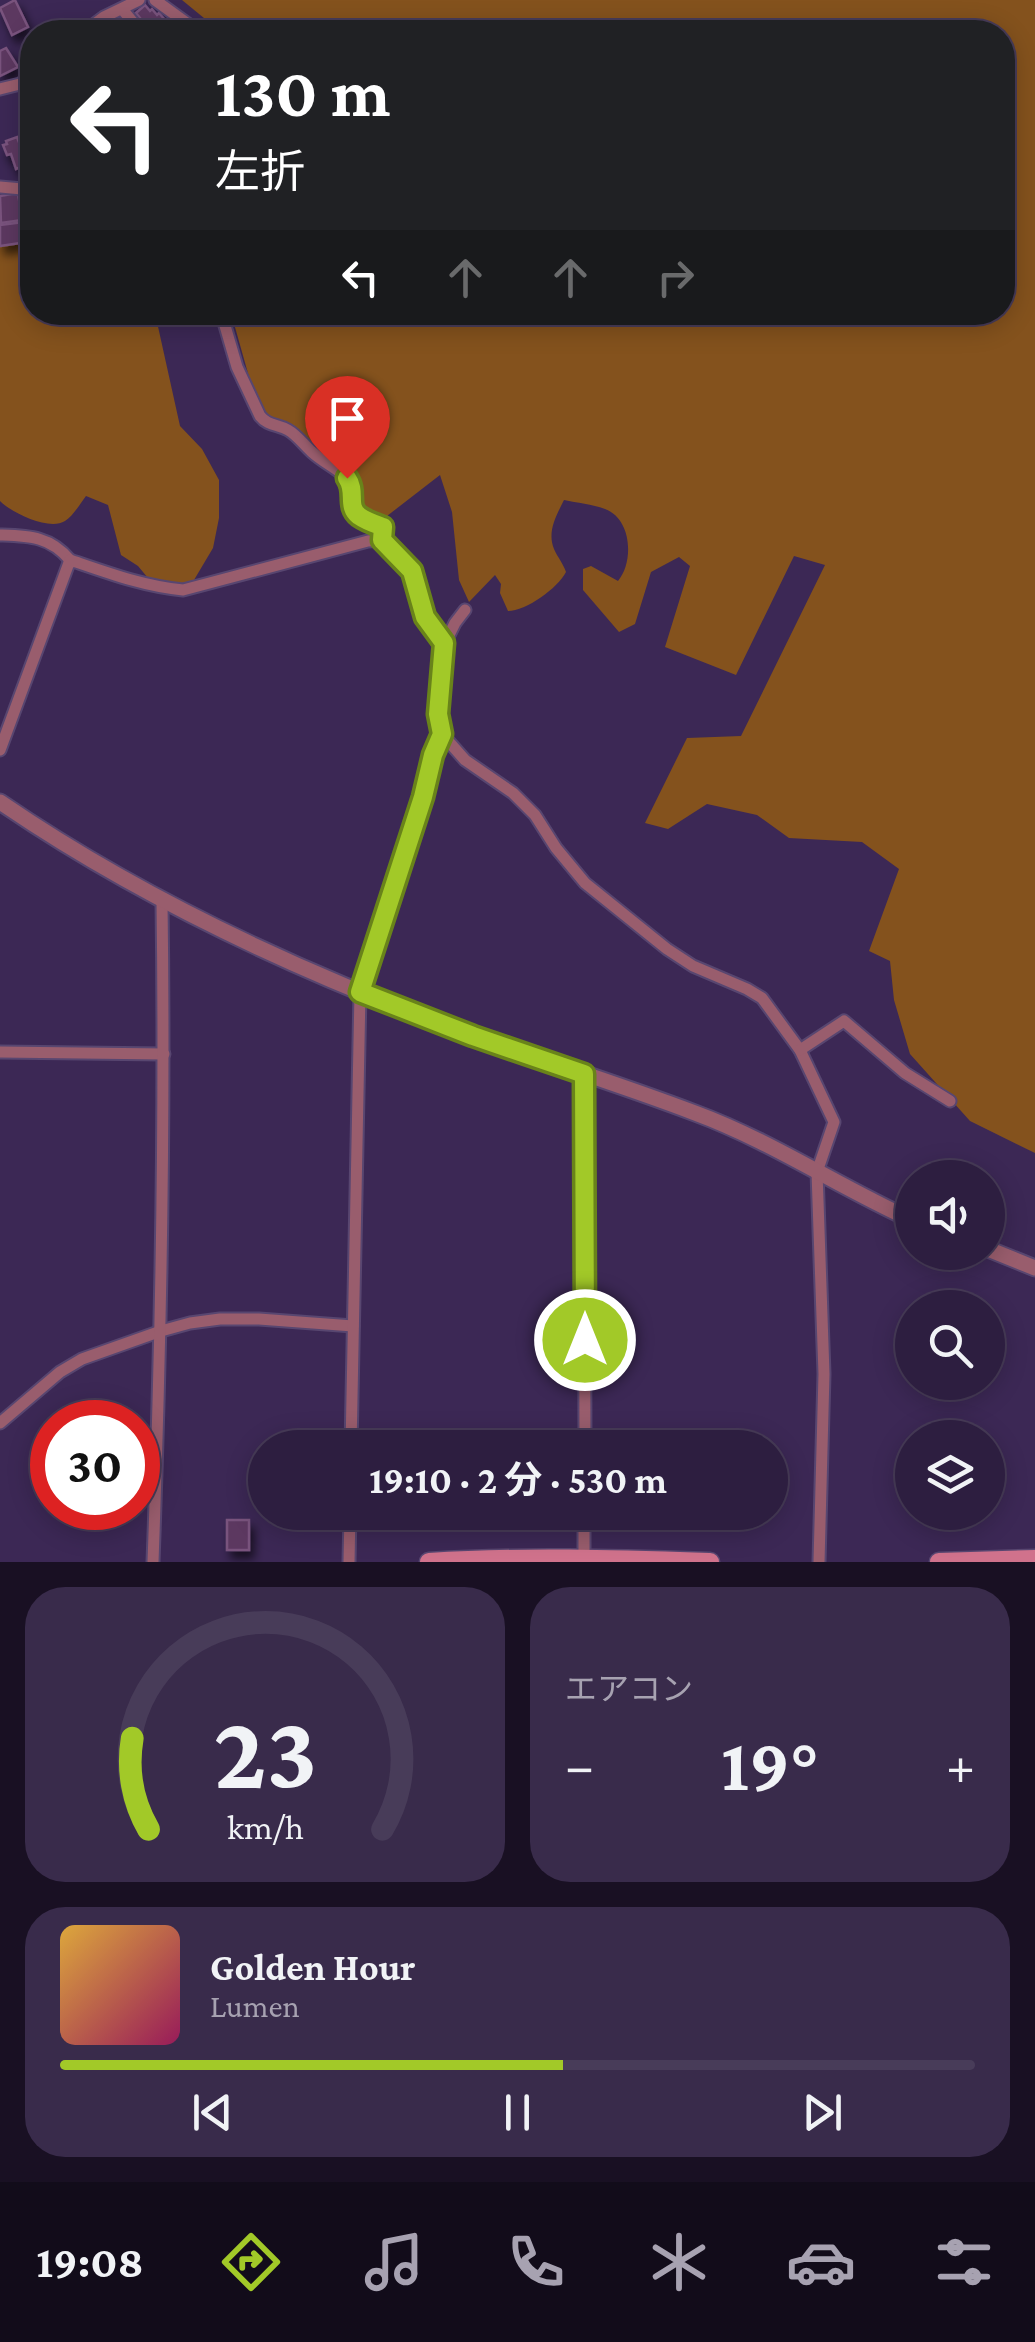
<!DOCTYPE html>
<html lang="ja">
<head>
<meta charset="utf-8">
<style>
  :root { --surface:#2d1e40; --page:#392b4b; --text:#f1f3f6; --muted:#a7a2b1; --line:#483c59; --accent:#a2c928 }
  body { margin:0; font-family:"Crimson Pro","Noto Sans JP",serif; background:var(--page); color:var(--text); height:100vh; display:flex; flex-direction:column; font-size:38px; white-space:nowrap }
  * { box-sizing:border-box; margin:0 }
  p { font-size:32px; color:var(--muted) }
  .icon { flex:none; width:55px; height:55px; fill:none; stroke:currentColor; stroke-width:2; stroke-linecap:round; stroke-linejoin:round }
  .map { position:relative; height:1562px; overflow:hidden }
  .side { display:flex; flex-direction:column; gap:25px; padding:25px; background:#191023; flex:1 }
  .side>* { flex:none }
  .top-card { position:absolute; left:20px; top:20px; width:995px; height:305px; border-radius:40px; box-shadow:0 5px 25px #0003,0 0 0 2px var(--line); background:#202124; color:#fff; overflow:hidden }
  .controls { position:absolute; left:895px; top:1160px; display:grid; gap:20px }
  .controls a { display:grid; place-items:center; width:110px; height:110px; border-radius:50%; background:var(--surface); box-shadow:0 5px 25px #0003,0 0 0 2px var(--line); font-size:50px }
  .speed { position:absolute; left:30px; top:1400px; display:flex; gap:20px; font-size:50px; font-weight:700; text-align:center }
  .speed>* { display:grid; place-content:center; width:130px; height:130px; border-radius:50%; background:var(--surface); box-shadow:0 5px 25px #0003,0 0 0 2px var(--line); line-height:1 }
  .speed .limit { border:15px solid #d22; background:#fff; color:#111 }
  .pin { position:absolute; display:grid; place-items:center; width:85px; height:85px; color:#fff; margin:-102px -42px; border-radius:50% 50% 50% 0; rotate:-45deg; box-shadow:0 0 10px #0007 }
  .pin .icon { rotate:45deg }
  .me { position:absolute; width:110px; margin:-55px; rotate:0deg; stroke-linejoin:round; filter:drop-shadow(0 0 8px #0008) }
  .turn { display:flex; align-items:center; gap:35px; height:210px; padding:0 30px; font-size:45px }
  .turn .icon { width:130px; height:130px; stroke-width:2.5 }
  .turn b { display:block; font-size:70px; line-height:85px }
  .lanes { display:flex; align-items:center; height:95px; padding:0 30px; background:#0003; justify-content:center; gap:50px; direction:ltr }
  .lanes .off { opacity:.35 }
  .big { font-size:75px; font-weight:700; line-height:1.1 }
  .side .card { flex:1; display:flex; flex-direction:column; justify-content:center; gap:15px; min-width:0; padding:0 35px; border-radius:40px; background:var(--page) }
  .side .dial { align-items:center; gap:0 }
  .dial svg { height:260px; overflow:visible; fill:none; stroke:var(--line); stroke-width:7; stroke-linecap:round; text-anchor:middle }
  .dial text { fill:var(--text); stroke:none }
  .song { display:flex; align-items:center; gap:30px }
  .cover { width:120px; height:120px; border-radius:15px; background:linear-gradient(135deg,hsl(40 70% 55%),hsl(330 70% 35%)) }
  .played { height:10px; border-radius:5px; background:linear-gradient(90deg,var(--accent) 55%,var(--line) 55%) }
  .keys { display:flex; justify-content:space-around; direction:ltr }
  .heat { display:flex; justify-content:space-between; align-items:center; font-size:55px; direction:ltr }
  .side .tiles { flex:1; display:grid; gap:25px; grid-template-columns:1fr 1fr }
  .card:last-child { grid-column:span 2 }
  .trip { position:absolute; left:248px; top:1430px; width:540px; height:100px; border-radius:50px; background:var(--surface); box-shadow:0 5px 25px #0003,0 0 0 2px var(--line); font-weight:700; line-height:100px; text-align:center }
  .menu { display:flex; height:160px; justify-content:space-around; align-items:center; background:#120c1a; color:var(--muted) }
  .menu .icon { width:70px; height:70px }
  .menu .current { color:var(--accent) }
  .menu b { font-size:45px; color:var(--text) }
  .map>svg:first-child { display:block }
  .forest { fill:#84521d }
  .building { fill:#5c3860; stroke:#79537d; stroke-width:2.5; filter:url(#shadow) }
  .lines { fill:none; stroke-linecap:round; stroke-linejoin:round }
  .minor-casing { stroke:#584670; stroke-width:15 }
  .tertiary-casing { stroke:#584670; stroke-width:19 }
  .secondary-casing { stroke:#584670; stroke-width:21 }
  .minor { stroke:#995d6d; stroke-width:11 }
  .tertiary { stroke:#995d6d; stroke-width:15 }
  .secondary { stroke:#d0728c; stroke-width:18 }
  .route-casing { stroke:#69831a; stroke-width:25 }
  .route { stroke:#a2c928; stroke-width:18 }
</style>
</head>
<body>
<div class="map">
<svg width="1035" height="1562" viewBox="0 0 1035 1562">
  <defs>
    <filter id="shadow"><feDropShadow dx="4.5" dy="8" stdDeviation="5" flood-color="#0009"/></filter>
  </defs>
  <rect width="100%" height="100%" fill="#3c2855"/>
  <g class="forest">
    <path d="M182 0H1035V1153L970 1121 910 1054 894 1000 890 961 869 951 899 869 862 842 789 838 757 815 707 804 668 829 645 823 687 738 741 736 825 565 794 556 736 675 665 647 690 566 679 557 651 572 635 624 619 632 583 590V569L591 566 618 581C634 562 632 519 605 509 592 504 577 503 564 500 556 516 547 532 554 549 558 558 563 563 566 572 558 588 526 611 508 611L500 593 501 584 495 575 469 602 459 580 452 512 440 475 387 516C344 510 366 506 354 478L263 413 251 384 231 313 1002 312V32H221Z"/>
    <path d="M32 189V312L155 313 180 426 202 449 219 480V518L213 548 194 580 182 588 162 584 148 578 138 566 121 555 108 505 86 496C80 504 73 516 65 521 49 531 12 513 0 501V243L24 231 26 192Z"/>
  </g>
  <g class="building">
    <path d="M15 0 28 27 12 35 0 8Z"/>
    <path d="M145 5 150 11 152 9 157 15 159 13 166 21 153 32H149L147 30 149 29 136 13Z"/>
    <path d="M6 48 18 67 0 76V51Z"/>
    <path d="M17 137 27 164 16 169 11 154 7 155 3 145 7 144 6 141Z"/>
    <path d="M18 193 22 220 1 223 0 196Z"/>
    <path d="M24 222 27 242 0 246V225Z"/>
    <rect x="227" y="1520" width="22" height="30"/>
  </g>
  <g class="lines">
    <g class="minor-casing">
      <g id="minor">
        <path d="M155 0 199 32"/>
        <path d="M122 9 141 32"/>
        <path d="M84 32 104 17 139 0"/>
        <path d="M0 89 20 84 32 76"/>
        <path d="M0 187 22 189 32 183"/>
        <path d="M221 312 237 367 260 416C268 426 277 424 288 430 297 435 304 445 312 452 322 461 334 467 345 476 360 489 345 500 355 512 360 519 375 523 383 527L382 540"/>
        <path d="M0 535C29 536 50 536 70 560"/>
        <path d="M465 610 455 623 445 643 437 714 442 734 465 760 513 793 535 815 556 848 585 883 667 949 693 966 747 989 762 998 800 1050 834 1122 817 1172 824 1374 819 1562"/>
        <path d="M0 750 70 560C108 573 143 586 183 590L368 541 382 540 412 571 425 617 445 643"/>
        <path d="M800 1050 844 1021 905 1073 950 1101"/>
        <path d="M0 1052 164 1054"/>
        <path d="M584 1073 585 1448"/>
        <path d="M0 1423 60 1372 82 1359 161 1331 190 1323 220 1319H259L353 1326"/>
        <path d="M351 1448 360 992 423 797 433 755 442 734"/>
        <path d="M584 1557V1512"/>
        <path d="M153 1562C161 1342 165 1121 162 901"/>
        <path d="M349 1562 350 1512"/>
      </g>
    </g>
    <g class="tertiary-casing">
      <g id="tertiary">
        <path d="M0 802C146 902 308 976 474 1036 547 1062 622 1085 695 1113 771 1141 839 1187 912 1220"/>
        <path d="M988 1249 1035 1268"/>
      </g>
    </g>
    <g class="secondary-casing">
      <g id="secondary">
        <path d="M429 1562C523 1556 616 1559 710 1562"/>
        <path d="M939 1562 1035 1559"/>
      </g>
    </g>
    <use href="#minor" class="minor"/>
    <use href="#tertiary" class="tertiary"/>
    <use href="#secondary" class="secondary"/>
  </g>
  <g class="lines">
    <g class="route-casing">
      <path id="route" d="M347 478C357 492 346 506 359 516 366 521 375 524 383 527L382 540 412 571 425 617 444 643 438 714 442 734 433 755 423 797 360 992 473 1036 584 1074 585 1340"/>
    </g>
    <use href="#route" class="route"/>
  </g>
</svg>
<div class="controls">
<a><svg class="icon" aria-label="sound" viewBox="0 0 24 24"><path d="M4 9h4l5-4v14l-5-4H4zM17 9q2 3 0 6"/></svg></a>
<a><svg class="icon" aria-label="search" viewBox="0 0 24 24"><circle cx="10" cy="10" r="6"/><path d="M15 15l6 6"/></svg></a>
<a><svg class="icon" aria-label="layers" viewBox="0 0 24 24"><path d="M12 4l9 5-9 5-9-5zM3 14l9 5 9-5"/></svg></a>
</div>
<div class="speed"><div class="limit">30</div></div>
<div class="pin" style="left:347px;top:478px;background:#d93025"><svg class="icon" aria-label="arrive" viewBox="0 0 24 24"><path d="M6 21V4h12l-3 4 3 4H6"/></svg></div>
<svg class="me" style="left:585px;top:1340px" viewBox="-20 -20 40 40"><circle r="17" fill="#a2c928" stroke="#fff" stroke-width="3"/><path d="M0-11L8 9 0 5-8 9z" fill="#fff"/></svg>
<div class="trip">19:10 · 2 分 · 530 m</div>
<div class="top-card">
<div class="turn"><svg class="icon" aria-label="left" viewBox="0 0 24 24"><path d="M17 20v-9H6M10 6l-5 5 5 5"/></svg><div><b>130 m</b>左折</div></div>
<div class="lanes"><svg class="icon" aria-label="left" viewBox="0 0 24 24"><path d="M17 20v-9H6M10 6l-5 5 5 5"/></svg><svg class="icon off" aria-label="ahead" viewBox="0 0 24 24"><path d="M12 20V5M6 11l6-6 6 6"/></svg><svg class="icon off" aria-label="ahead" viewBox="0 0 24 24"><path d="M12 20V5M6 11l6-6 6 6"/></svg><svg class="icon off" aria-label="right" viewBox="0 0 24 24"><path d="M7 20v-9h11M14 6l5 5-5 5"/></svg></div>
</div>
</div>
<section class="side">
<div class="tiles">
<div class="card dial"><svg viewBox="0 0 100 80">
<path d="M14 69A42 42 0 1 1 86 69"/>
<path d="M14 69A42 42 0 0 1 9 41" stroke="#a2c928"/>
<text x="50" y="56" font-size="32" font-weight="700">23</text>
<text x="50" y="72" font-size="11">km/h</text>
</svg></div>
<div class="card"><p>エアコン</p>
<div class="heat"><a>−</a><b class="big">19°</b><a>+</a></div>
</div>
<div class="card">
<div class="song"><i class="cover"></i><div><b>Golden Hour</b><p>Lumen</p></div></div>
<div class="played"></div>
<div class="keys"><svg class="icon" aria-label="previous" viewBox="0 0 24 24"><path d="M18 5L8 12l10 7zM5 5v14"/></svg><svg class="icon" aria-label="pause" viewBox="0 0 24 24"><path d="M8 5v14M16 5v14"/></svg><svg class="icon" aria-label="next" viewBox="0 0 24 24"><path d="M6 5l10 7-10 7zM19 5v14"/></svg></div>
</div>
</div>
</section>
<nav class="menu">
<b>19:08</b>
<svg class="icon current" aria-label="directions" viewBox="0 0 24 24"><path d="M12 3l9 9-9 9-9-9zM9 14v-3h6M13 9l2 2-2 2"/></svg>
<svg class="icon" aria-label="music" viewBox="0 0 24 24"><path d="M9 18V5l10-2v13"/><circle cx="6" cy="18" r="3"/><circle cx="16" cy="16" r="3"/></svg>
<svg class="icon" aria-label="phone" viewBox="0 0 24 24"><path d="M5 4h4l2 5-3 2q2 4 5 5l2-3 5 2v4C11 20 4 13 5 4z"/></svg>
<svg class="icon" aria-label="climate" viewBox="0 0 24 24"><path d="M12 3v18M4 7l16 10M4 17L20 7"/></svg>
<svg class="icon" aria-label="car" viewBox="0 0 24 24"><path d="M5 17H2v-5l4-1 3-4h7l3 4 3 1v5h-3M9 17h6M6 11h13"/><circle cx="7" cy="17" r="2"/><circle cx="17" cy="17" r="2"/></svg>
<svg class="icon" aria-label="filters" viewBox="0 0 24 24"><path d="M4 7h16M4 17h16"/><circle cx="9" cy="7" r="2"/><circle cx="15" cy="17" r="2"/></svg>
</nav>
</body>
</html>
